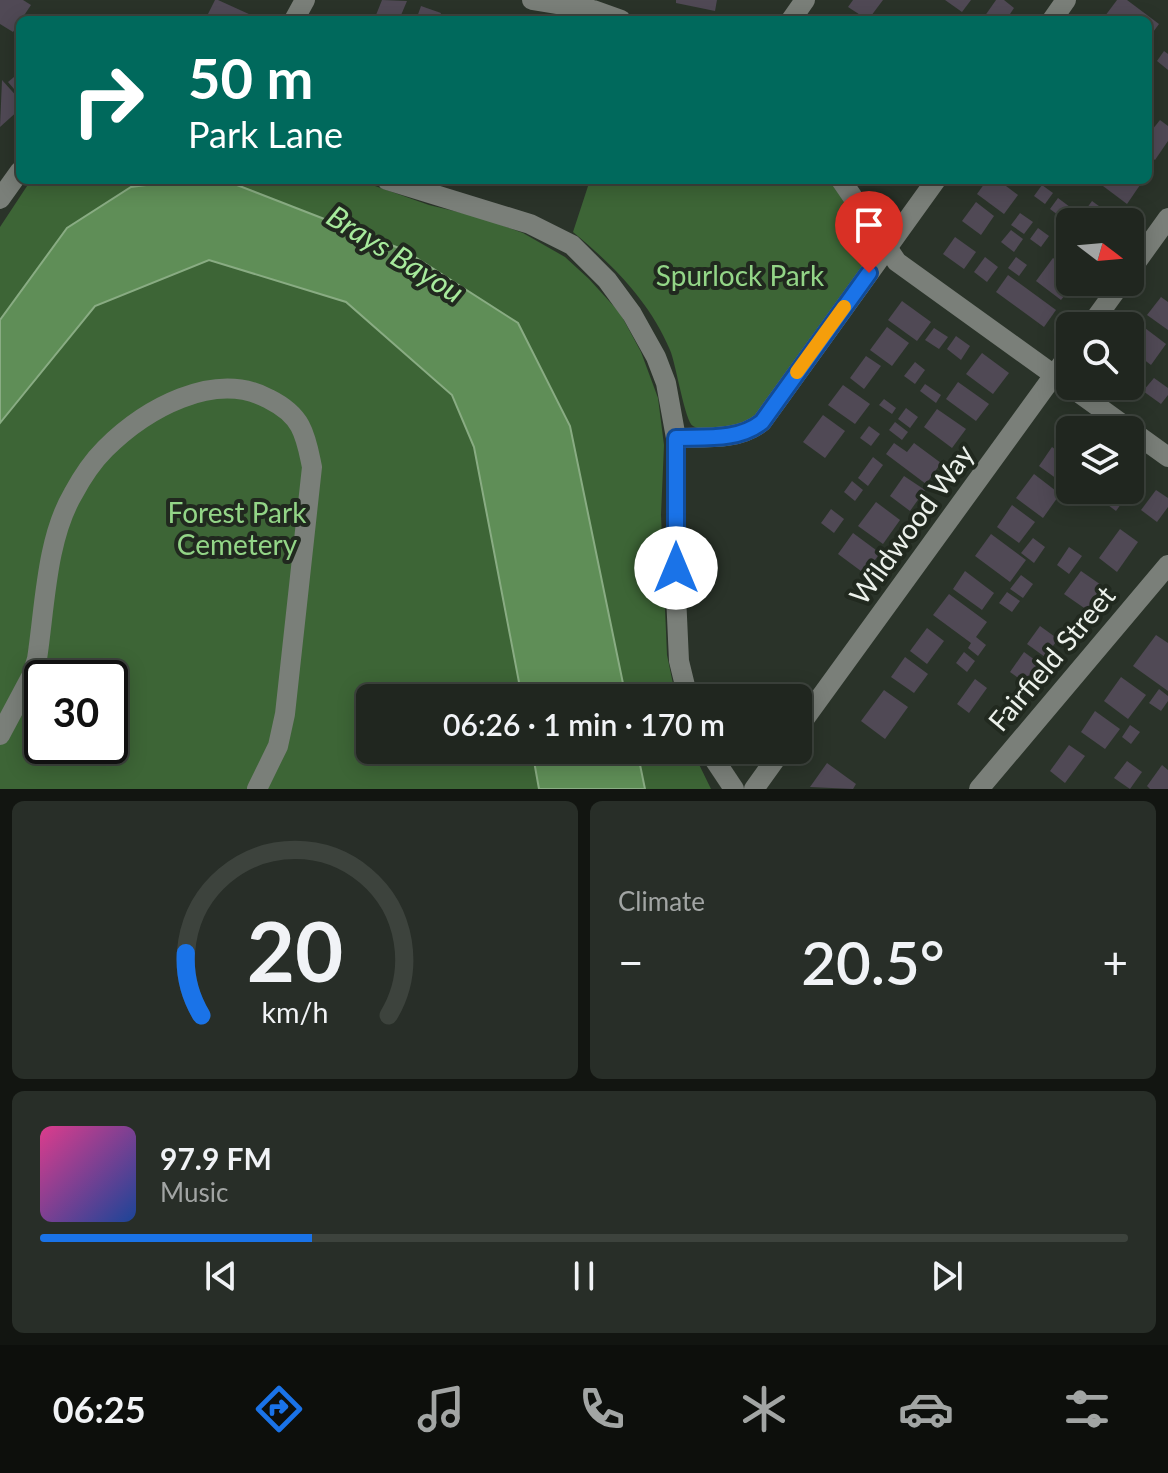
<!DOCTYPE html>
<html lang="en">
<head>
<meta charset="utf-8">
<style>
  :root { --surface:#20261f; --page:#282e28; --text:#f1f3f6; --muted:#a2a5a4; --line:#3d433d; --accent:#1a73e8 }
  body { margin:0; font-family:Lato,sans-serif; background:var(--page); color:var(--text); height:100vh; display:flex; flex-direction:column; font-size:30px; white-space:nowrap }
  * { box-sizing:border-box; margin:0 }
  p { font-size:26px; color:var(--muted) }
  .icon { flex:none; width:44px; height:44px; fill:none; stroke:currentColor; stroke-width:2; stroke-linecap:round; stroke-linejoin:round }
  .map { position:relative; height:789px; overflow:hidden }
  .drawer { display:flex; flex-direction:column; gap:12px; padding:12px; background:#121511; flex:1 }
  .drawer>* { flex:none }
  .hud { position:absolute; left:16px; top:16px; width:1136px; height:168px; border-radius:12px; box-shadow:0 4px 20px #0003,0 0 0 2px var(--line); background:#00695c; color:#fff; overflow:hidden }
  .needle { width:52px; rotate:106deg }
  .controls { position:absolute; left:1056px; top:208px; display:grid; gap:16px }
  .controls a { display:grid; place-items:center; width:88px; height:88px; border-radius:12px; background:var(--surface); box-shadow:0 4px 20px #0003,0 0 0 2px var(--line); font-size:40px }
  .speed { position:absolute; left:24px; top:660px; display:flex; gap:16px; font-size:40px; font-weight:700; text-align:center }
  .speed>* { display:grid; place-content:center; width:104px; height:104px; border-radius:50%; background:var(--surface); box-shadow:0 4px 20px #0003,0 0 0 2px var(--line); line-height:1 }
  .speed .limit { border:4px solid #111; border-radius:12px; background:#fff; color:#111 }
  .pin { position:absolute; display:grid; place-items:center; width:68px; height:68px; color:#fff; margin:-82px -34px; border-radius:50% 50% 50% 0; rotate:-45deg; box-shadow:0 0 8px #0007 }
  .pin .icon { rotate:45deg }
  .me { position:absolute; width:88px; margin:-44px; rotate:0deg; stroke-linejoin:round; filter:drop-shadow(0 0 6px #0008) }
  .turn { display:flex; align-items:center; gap:28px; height:168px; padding:0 40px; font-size:36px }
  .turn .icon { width:104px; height:104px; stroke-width:2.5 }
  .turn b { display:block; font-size:56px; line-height:68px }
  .big { font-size:60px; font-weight:600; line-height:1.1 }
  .drawer .card { flex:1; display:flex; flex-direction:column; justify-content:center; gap:12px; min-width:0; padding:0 28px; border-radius:12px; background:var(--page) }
  .drawer .dial { align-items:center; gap:0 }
  .dial svg { height:208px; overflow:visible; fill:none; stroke:var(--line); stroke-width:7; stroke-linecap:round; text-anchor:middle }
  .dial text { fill:var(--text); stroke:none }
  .song { display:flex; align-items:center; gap:24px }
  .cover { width:96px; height:96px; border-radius:12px; background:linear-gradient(135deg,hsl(330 70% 55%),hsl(220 70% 35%)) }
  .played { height:8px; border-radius:4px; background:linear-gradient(90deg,var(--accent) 25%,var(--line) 25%) }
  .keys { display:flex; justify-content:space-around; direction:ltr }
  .heat { display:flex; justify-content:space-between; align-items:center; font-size:44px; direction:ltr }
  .drawer .tiles { flex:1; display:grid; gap:12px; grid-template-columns:1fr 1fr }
  .card:last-child { grid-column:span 2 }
  .trip { position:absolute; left:356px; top:684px; width:456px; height:80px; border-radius:12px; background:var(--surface); box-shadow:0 4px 20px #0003,0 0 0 2px var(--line); font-weight:600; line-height:80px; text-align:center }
  .tab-bar { display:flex; height:128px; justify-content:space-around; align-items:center; background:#0d0f0c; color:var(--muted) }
  .tab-bar .icon { width:56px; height:56px }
  .tab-bar .selected { color:var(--accent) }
  .tab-bar b { font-size:36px; color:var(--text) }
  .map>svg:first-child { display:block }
  .green { fill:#3d6536; fill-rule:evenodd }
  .water { fill:#5f8e57; stroke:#89ac83; stroke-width:2 }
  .building { fill:#504955 }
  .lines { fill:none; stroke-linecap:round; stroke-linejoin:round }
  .minor { stroke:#7a7f79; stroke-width:20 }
  .route-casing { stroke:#114b97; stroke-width:20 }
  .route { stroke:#1a73e8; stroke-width:14 }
  .slow { stroke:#f59e0b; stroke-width:14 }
  .labels { text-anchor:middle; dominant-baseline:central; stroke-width:8; stroke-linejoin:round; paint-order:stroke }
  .park-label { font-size:28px; fill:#93d587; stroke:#21291f }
  .street-label { font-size:28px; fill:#ecf1eb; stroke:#21291f }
  .water-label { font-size:30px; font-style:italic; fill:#a7ea9c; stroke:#21291f }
</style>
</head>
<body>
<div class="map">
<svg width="1168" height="789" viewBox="0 0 1168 789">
  <rect width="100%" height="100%" fill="#2a3329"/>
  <g class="green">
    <path d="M31 180H358L429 205 483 218 523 233 565 257 589 279 620 313 641 352 658 398 664 445 661 515 667 655 676 698H370V750H692L711 789H0V227ZM42 678H110V746H42Z"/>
    <path d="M590 180H833L873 244 872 254 761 410C755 415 749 423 742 425 731 428 702 432 693 426 685 422 676 364 670 350 650 302 613 265 573 232Z"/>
  </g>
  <g class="water">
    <path d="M184 180H224L404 250 518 323 570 426 626 698H522L474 447 452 395 346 302 209 260 95 306 0 423V320L67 228 131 187Z"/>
    <path d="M532 750H637L645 789H539Z"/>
  </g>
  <g class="building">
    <path d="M0 0H23L31 5 13 32 0 24Z"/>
    <path d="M215 0H218L262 20H205Z"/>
    <path d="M382 0 407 1 399 20H374Z"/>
    <path d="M676 0H717L715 11 676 3Z"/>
    <path d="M853 0H883L868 20 848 7Z"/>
    <path d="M945 0H971L962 12Z"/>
    <path d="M996 0H1004L1014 8 1006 20H982Z"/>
    <path d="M1117 0H1127L1159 24 1148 39V20H1102Z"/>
    <path d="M421 6 441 13 439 20H416Z"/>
    <path d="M1164 51 1168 54V70L1157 61Z"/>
    <path d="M20 72V96L8 82Z"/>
    <path d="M2 80 20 100V109L0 127Z"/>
    <path d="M1160 120 1168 126V141L1155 160 1148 155V135Z"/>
    <path d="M987 180H998L1018 195 1004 214 977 194Z"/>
    <path d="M1108 180H1133L1140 185 1127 204 1103 186Z"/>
    <path d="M1042 185 1053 193 1045 204 1034 196Z"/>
    <path d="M1058 198 1070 207 1062 218 1050 209Z"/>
    <path d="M1092 201 1121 222H1077Z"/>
    <path d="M976 202 994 216 981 235 962 221Z"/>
    <path d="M1020 213 1033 222 1024 234 1011 225Z"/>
    <path d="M1038 228 1049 236 1041 247 1030 239Z"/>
    <path d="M1011 230 1023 239 1014 252 1001 242Z"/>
    <path d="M1070 232V255L1059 247Z"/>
    <path d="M955 237 976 252 964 269 943 254Z"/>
    <path d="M985 257 998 267 987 282 974 272Z"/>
    <path d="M1016 257 1027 265 1019 276 1008 268Z"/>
    <path d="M1053 258 1070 270V282H1075L1061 300 1036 281Z"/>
    <path d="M1008 275 1056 310 1044 327 996 292Z"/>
    <path d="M1161 297 1168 302V330L1147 315Z"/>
    <path d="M902 301 931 322 917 341 888 320Z"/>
    <path d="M1141 325 1166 344 1151 365 1130 349V340Z"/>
    <path d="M887 327 909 343 892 366 870 350Z"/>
    <path d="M934 328 948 337 939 349 925 340Z"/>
    <path d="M956 336 970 346 961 360 947 349Z"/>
    <path d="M982 353 1009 373 993 394 966 374Z"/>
    <path d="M866 356 881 366 864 389 850 378Z"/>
    <path d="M1130 360 1144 370 1128 392 1120 386H1130Z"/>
    <path d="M915 362 925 370 915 384 904 376Z"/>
    <path d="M1154 378 1168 388V395L1161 404 1143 391Z"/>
    <path d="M958 382 989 404 976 421 946 399Z"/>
    <path d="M925 384 941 395 936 403 920 391Z"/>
    <path d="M843 385 870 404 855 424 828 405Z"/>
    <path d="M884 399 896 408 892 414 879 405Z"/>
    <path d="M906 408 918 417 910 428 898 419Z"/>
    <path d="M937 409 966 429 952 448 924 427Z"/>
    <path d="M823 415 845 431 825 458 803 442Z"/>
    <path d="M1072 420 1085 430H1070V453L1055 442Z"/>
    <path d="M895 422 908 432 902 440 889 430Z"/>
    <path d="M869 426 880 434 871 446 860 438Z"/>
    <path d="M894 443 907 452 914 443 941 463 926 484 886 454Z"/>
    <path d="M1052 447 1070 460V484L1068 487 1039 466Z"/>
    <path d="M873 457 883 465 868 486 858 478Z"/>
    <path d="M1034 474 1060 494 1043 518 1016 498Z"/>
    <path d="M904 476 925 490 910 511 890 496Z"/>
    <path d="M852 481 863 490 855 501 844 492Z"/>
    <path d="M1107 490H1116L1126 497 1116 511 1100 499Z"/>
    <path d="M1156 490 1168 498V507L1157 522 1141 510Z"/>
    <path d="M876 502 900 520 883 544 858 526Z"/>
    <path d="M1012 505 1035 522 1019 543 997 527Z"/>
    <path d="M831 509 844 519 834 533 821 523Z"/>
    <path d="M1120 529 1138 542 1117 572 1099 558Z"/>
    <path d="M853 533 880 553 865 574 838 554Z"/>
    <path d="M991 534 1026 560 1010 582 975 556Z"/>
    <path d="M1033 538 1045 547 1034 563 1021 553Z"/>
    <path d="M1069 547 1082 556 1069 574 1057 565Z"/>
    <path d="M965 571 994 593 982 610 953 589Z"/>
    <path d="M1081 571 1104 587 1087 610 1064 594Z"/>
    <path d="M1021 575 1033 584 1023 598 1010 589Z"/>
    <path d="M1007 592 1020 601 1012 612 999 603Z"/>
    <path d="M949 594 987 622 976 637 986 645 978 656 968 648 971 643 933 615Z"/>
    <path d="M1040 626 1058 639 1045 657 1027 644Z"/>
    <path d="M927 628 944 641 927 664 910 651Z"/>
    <path d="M1156 635 1168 643V691L1133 666Z"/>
    <path d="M964 652 975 661 967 672 956 663Z"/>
    <path d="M1024 652 1039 663 1025 683 1010 672Z"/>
    <path d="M905 657 928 674 914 693 891 677Z"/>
    <path d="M1121 677 1146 695 1128 719 1104 701Z"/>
    <path d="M975 679 987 688 969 713 957 704Z"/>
    <path d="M1159 689 1168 696V701L1161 711 1149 703Z"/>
    <path d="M884 690 908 707 885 739 861 721Z"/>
    <path d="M1095 711 1120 729 1105 749 1081 732Z"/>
    <path d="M1130 725 1140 732 1131 744 1122 737Z"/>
    <path d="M1069 745 1085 756 1065 783 1050 771Z"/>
    <path d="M1127 761 1142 772 1130 789 1114 778Z"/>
    <path d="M827 763 856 784 853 789 810 787Z"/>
    <path d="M1162 765 1168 770V789H1150L1147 786Z"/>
  </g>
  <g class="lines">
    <g class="minor">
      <path d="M532 0 593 10 621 20"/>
      <path d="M294 20 305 0"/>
      <path d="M791 20 805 0"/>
      <path d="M1052 20 1066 0"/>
      <path d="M387 180 530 224 572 245 607 280 632 314 656 357 666 383 676 438V595L679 661 688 698"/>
      <path d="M841 180 897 262 1168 457"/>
      <path d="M0 199 20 171"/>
      <path d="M1130 271 1168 218"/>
      <path d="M1090 326 1122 282"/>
      <path d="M676 438C705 437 738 441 762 422L936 180"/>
      <path d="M798 728 1070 353"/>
      <path d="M0 735 32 675 37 659C45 607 46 540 73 494 81 479 92 462 105 449 144 410 214 369 269 399 281 405 293 413 300 426 307 439 309 453 312 467L285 714 278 746 257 789"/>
      <path d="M708 750 734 789"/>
      <path d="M754 789 782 750"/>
      <path d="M979 789 1168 565"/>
    </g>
  </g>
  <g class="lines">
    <g class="route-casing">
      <path id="route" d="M676 568V438C705 437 738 441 762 422L869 273"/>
    </g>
    <use href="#route" class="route"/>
    <path class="slow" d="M797 372 844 307"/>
  </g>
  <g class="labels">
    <g class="park-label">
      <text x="740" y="275">Spurlock Park</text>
      <text x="237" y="512">Forest Park<tspan x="237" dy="32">Cemetery</tspan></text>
    </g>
    <g class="street-label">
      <text transform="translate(911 524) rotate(-54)">Wildwood Way</text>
      <text transform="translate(1051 658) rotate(-50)">Fairfield Street</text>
    </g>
    <g class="water-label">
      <text transform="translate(396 253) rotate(32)">Brays Bayou</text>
    </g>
  </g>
</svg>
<div class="controls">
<a><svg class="needle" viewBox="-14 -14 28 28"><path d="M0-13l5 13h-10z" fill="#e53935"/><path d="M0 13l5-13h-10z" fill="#a2a5a4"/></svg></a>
<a><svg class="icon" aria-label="search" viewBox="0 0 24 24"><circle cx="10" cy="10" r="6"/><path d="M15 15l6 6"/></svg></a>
<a><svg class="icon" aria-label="layers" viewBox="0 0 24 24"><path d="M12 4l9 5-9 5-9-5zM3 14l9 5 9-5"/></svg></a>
</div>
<div class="speed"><div class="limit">30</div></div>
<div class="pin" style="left:869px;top:273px;background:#d93025"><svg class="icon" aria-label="arrive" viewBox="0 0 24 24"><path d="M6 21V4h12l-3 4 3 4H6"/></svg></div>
<svg class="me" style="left:676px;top:568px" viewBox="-20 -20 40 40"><circle r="19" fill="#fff"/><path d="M0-13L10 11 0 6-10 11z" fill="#1a73e8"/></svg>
<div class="trip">06:26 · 1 min · 170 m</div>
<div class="hud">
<div class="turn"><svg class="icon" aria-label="right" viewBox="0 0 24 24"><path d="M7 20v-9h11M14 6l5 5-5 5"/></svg><div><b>50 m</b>Park Lane</div></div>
</div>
</div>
<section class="drawer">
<div class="tiles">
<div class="card dial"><svg viewBox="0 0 100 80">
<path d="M14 69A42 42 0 1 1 86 69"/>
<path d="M14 69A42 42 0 0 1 8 45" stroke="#1a73e8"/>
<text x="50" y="56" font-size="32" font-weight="700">20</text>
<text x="50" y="72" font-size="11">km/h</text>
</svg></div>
<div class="card"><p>Climate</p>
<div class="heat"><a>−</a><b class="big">20.5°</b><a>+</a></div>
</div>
<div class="card">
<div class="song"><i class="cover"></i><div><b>97.9 FM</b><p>Music</p></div></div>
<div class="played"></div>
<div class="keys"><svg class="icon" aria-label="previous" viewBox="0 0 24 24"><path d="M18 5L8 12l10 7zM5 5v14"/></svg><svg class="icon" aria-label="pause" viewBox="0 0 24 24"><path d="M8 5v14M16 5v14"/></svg><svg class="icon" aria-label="next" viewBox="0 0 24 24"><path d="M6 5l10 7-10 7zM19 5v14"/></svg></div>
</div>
</div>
</section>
<nav class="tab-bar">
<b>06:25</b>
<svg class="icon selected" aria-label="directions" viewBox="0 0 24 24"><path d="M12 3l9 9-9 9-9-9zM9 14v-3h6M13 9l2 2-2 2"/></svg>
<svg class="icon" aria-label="music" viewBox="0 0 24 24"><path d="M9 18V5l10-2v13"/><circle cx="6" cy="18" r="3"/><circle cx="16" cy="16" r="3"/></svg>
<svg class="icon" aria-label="phone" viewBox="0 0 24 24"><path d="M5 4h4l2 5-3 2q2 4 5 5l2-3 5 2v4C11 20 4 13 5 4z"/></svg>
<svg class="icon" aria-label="climate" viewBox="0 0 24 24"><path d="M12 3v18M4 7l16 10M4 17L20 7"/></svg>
<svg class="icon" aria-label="car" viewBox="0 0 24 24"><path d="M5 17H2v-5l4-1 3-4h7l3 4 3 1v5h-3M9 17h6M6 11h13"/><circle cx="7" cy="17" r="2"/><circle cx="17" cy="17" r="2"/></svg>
<svg class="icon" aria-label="filters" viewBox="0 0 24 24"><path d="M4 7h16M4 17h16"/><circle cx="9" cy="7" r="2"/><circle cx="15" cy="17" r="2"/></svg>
</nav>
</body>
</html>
